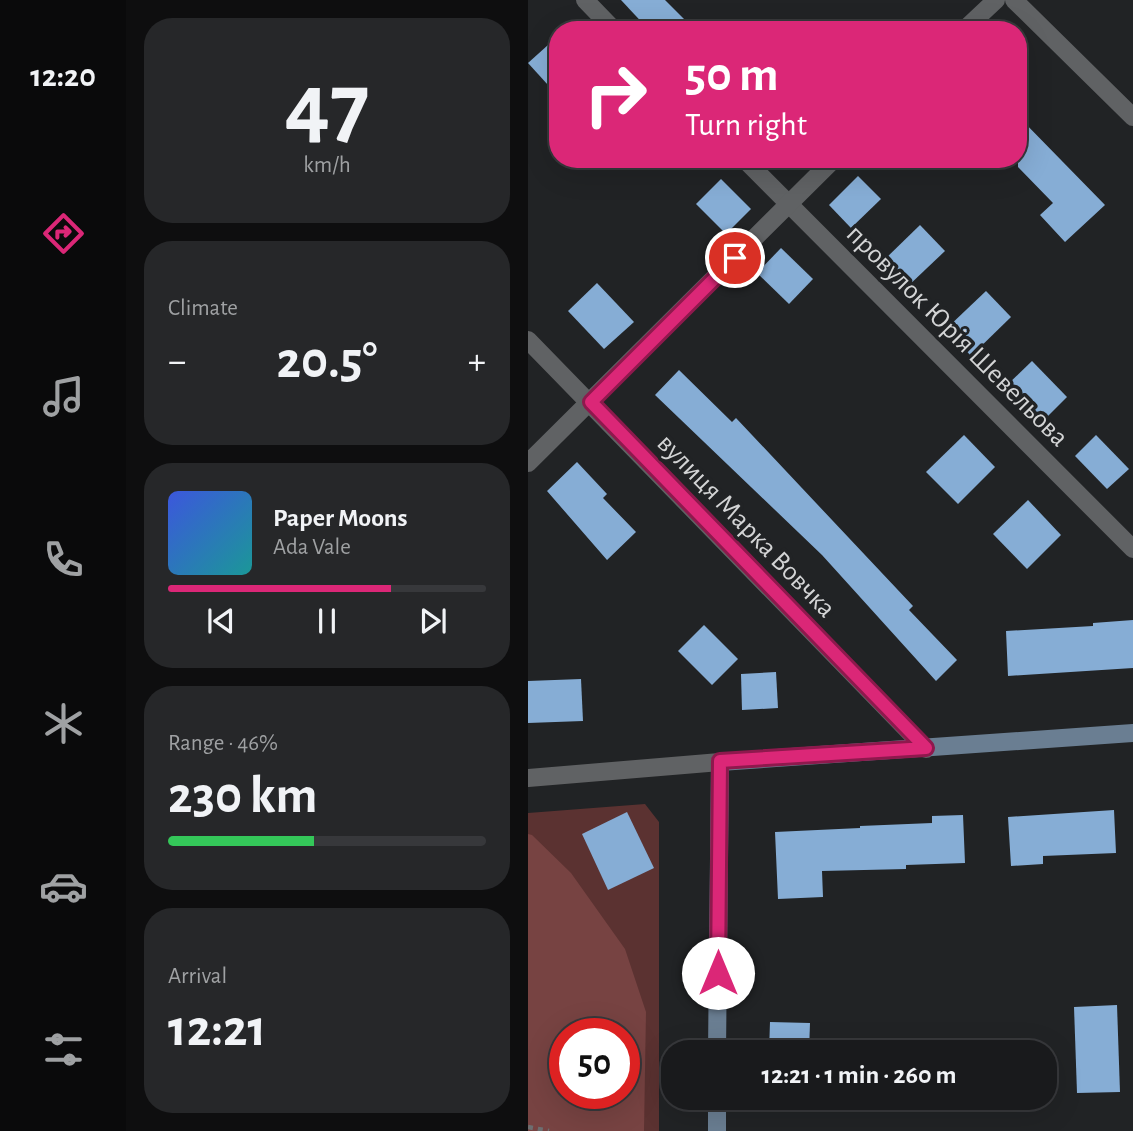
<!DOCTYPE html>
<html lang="en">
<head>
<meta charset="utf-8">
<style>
  :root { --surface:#191a1c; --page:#262729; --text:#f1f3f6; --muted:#9fa1a3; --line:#37383b; --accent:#db2777 }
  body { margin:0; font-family:"Alegreya Sans",sans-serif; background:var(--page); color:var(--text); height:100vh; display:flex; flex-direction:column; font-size:26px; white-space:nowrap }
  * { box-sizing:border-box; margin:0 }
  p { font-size:23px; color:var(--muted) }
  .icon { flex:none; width:38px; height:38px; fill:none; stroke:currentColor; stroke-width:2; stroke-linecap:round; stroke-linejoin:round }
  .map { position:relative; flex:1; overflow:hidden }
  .side { display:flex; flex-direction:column; gap:18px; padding:18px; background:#0e0e0f; width:402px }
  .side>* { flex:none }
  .guide { position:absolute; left:21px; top:21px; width:478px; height:147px; border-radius:28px; box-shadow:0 7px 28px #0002,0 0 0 2px var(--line); background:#db2777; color:#fff; overflow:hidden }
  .speed { position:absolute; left:21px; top:1018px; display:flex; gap:14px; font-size:35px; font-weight:700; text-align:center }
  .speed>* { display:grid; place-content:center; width:91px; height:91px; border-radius:50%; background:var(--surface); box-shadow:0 7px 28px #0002,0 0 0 2px var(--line); line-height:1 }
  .speed .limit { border:10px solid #d22; background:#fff; color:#111 }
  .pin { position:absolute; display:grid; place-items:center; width:60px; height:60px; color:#fff; margin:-30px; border:4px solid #fff; border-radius:50%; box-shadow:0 2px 7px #0007 }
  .me { position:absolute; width:77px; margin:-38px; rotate:0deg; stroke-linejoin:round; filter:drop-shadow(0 0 5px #0008) }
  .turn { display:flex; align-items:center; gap:24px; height:147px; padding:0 21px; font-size:32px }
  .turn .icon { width:91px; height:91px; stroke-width:2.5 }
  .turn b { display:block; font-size:49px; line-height:60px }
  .big { font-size:52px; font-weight:700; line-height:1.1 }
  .side .widget { flex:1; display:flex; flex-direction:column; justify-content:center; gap:10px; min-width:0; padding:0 24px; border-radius:28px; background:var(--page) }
  .side .dial { align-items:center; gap:0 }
  .dial b { font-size:91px; line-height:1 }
  .song { display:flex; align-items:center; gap:21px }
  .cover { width:84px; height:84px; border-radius:10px; background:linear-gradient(135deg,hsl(230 70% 55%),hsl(180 70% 35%)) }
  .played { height:7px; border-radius:4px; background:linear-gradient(90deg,var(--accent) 70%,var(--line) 70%) }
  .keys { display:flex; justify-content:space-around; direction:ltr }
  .heat { display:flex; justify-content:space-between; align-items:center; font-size:38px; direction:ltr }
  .charge { height:10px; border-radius:5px; background:linear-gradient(90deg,#34c759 46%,var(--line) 0) }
  .trip { position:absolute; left:133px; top:1040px; width:396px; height:70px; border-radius:28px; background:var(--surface); box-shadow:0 7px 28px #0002,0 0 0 2px var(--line); font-weight:700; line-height:70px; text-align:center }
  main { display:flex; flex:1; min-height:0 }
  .tabs { display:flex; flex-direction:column; width:126px; justify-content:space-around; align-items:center; background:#0a0a0b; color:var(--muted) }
  .tabs .icon { width:49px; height:49px }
  .tabs .current { color:var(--accent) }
  .tabs b { font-size:32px; color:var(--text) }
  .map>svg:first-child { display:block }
  .green { fill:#5b3231; fill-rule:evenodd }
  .forest { fill:#774342; fill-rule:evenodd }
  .building { fill:#86add5 }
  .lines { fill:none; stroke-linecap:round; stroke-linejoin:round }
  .path { stroke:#6d6e70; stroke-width:4.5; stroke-dasharray:5 5; stroke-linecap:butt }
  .minor { stroke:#606264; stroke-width:18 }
  .tertiary { stroke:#606264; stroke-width:18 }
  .secondary { stroke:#6a7e92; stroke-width:18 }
  .route-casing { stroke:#8e194d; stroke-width:18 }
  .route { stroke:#db2777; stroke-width:12 }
  .labels { text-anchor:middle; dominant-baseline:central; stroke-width:7; stroke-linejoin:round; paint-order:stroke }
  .street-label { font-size:28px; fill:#d3d4d5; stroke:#212325 }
</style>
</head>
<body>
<main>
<nav class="tabs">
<b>12:20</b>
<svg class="icon current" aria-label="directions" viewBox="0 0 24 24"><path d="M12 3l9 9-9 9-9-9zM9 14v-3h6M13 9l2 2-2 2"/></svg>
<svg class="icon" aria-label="music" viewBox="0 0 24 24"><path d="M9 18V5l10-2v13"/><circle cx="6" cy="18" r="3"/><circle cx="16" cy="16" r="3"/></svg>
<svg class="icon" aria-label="phone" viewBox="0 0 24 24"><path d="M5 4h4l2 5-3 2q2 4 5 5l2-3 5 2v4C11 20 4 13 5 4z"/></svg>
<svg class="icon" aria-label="climate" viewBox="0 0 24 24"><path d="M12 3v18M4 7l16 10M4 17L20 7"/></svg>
<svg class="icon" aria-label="car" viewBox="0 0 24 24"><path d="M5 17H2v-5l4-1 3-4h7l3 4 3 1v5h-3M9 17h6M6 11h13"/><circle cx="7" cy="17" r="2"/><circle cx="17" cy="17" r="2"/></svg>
<svg class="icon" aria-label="filters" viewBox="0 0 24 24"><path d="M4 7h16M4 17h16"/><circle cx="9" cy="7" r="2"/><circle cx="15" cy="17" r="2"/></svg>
</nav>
<section class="side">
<div class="widget dial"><b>47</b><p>km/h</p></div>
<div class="widget"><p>Climate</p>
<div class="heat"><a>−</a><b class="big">20.5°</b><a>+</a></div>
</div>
<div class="widget">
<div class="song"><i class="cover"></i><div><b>Paper Moons</b><p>Ada Vale</p></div></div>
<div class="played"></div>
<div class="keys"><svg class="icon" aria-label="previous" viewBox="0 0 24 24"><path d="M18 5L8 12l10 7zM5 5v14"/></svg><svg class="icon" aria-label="pause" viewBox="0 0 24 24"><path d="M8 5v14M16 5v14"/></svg><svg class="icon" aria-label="next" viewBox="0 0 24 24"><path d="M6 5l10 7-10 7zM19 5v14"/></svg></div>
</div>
<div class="widget"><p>Range · 46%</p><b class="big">230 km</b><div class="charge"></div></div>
<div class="widget"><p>Arrival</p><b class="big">12:21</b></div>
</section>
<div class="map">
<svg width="605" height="1131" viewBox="0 0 605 1131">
  <rect width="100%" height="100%" fill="#212325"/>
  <path class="green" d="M117 804 131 822V1131H0V813ZM37 1034H96V1094H37Z"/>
  <path class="forest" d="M0 834 4 835 43 873 97 949 118 1012 116 1131H0ZM37 1034H96V1094H37Z"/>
  <g class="building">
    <path d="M93 0H137L167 30H121Z"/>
    <path d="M30 36V96L0 63Z"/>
    <path d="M490 116 577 205 537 242 512 215 525 203 490 167Z"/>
    <path d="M330 176 353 199 323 228 301 205Z"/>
    <path d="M193 179 223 209 198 234 168 204Z"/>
    <path d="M392 225 417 251 378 288 354 262Z"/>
    <path d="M253 248 285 279 261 304 229 273Z"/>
    <path d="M69 283 106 322 76 349 40 311Z"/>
    <path d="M458 291 483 317 443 356 418 329Z"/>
    <path d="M504 361 539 397 513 423 478 386Z"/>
    <path d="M151 370 204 422 208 418 385 606 381 610 429 660 408 681 294 555 127 395Z"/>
    <path d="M436 435 467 467 430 504 398 472Z"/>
    <path d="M568 435 601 469 579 489 547 456Z"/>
    <path d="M49 462 79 494 75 498 108 532 79 560 19 491Z"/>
    <path d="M500 500 533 535 499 569 465 534Z"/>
    <path d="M605 620V668L480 676 478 631 565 626V623Z"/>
    <path d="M176 625 210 659 184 685 150 651Z"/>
    <path d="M248 672 250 708 214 710 213 674Z"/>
    <path d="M53 679 55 721 0 723V681Z"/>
    <path d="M586 810 588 853 515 856V864L483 866 480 817Z"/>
    <path d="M99 812 126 868 80 890 54 834Z"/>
    <path d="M435 815 437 863 378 865V869L294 871 295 897 250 899 247 832 332 828V826L404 823V816Z"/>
    <path d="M589 1005 592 1092 549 1093 546 1007Z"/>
    <path d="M242 1022 282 1023 281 1052H241Z"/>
  </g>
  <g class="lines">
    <path class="path" d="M0 1127 21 1131"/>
    <g class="minor">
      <path d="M57 0 86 30"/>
      <path d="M436 30 468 0"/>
      <path d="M216 159 605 549"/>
      <path d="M0 340 398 749"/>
      <path d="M0 463 306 159"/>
    </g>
    <g class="tertiary">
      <path d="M486 0 605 117"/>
      <path d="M0 778 192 762"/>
    </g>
    <g class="secondary">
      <path d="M189 1052 192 762 605 733"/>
      <path d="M189 1131V1097"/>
    </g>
  </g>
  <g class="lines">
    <g class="route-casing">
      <path id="route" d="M190 973 192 761 398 748 63 402 207 258"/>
    </g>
    <use href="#route" class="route"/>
  </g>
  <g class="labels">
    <g class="street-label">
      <text transform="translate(429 336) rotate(45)">провулок Юрія Шевельова</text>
      <text transform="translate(218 526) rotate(46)">вулиця Марка Вовчка</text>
    </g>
  </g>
</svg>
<div class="speed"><div class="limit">50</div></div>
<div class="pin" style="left:207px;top:258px;background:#d93025"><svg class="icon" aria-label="arrive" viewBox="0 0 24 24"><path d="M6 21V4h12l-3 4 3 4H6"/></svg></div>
<svg class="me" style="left:190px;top:973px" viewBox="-20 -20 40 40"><circle r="19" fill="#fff"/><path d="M0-13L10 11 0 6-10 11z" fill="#db2777"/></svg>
<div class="trip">12:21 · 1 min · 260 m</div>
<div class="guide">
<div class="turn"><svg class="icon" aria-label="right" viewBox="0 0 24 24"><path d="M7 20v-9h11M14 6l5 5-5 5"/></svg><div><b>50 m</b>Turn right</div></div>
</div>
</div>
</main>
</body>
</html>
